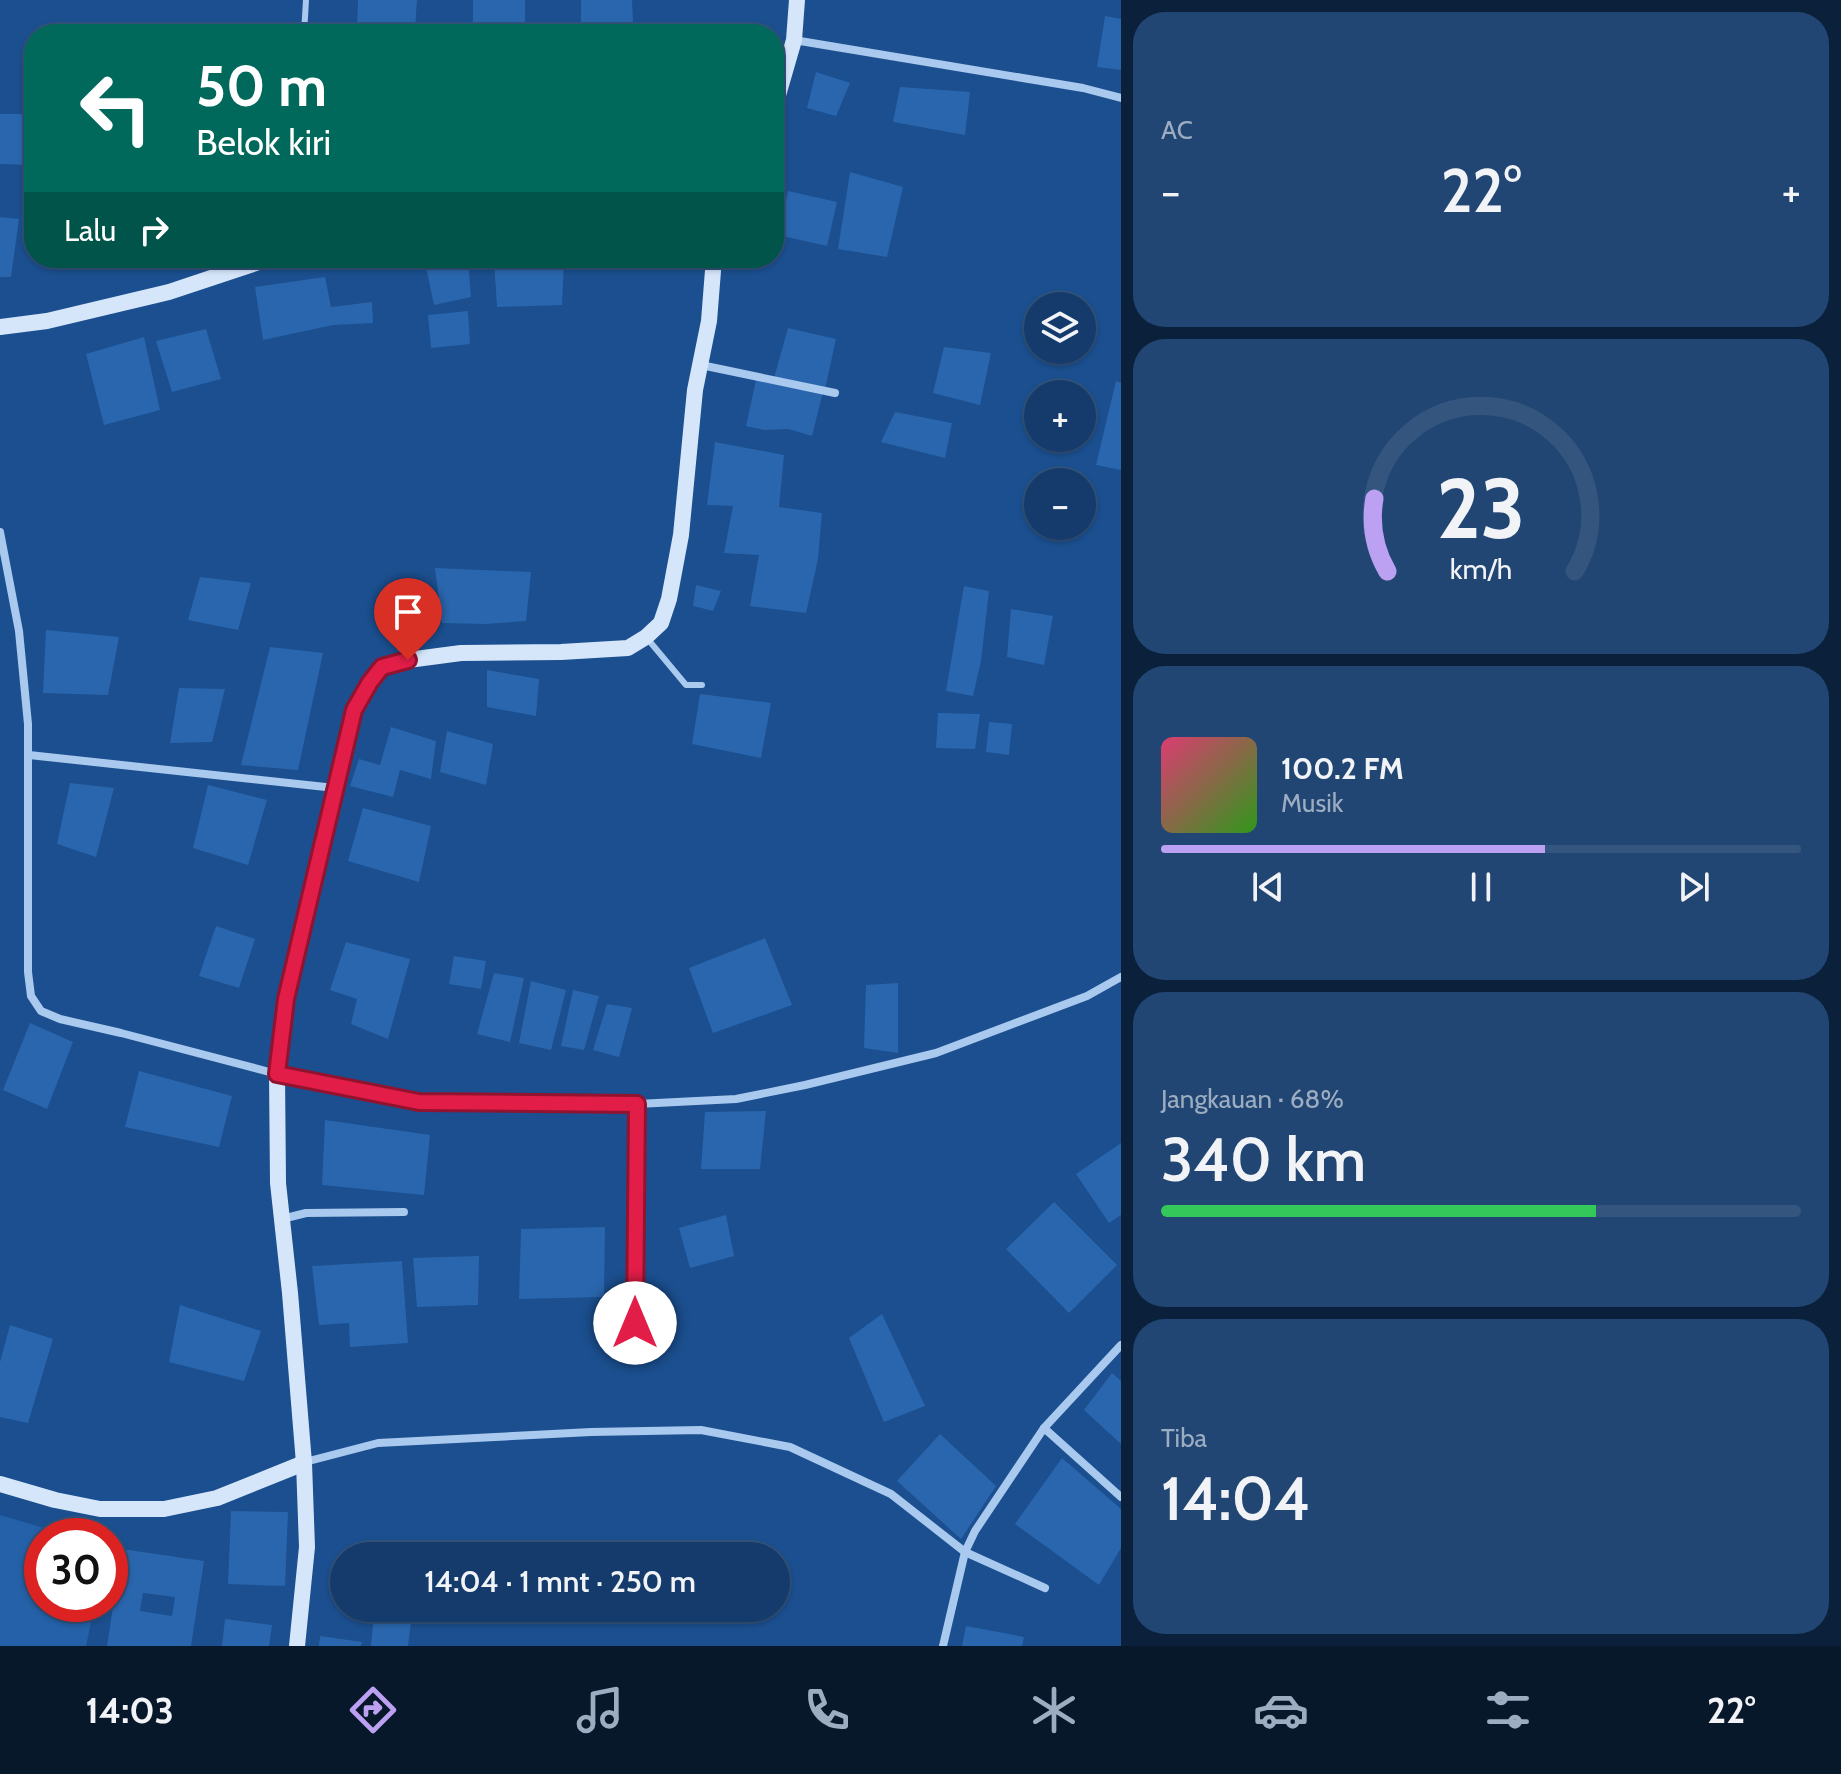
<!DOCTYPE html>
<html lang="id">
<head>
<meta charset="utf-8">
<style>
  :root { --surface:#143b6b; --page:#214673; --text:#f1f3f6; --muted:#9dadc1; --line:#33557e; --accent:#bca0f2 }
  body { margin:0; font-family:Cabin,sans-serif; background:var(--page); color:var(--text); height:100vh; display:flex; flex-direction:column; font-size:30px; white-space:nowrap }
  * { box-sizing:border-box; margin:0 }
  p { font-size:26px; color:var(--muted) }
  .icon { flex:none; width:44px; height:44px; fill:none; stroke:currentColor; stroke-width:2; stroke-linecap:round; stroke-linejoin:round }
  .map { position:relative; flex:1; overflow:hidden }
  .side { display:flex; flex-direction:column; gap:12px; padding:12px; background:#0b203b; width:720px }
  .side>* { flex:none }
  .hud { position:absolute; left:24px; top:24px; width:760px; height:244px; border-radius:32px; box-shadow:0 2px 6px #0004,0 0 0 2px var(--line); background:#00695c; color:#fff; overflow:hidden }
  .buttons { position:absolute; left:1024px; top:292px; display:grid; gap:16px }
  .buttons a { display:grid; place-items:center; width:72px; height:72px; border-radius:50%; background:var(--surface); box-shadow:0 2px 6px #0004,0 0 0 2px var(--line); font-size:40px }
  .speed { position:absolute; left:24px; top:1518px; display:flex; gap:16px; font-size:40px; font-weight:700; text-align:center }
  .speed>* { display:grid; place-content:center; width:104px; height:104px; border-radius:50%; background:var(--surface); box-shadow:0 2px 6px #0004,0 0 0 2px var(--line); line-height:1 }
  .speed .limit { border:12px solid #d22; background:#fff; color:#111 }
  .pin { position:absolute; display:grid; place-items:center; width:68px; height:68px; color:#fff; margin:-82px -34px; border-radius:50% 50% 50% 0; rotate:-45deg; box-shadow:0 0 8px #0007 }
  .pin .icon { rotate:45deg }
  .me { position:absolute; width:88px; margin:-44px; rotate:0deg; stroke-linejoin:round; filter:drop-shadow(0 0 6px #0008) }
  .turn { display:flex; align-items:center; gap:28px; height:168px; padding:0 40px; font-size:36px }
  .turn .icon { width:104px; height:104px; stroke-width:2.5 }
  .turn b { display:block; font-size:56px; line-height:68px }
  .then { display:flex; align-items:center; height:76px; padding:0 40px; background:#0003; gap:16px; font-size:30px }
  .big { font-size:60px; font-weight:600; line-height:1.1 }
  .side .card { flex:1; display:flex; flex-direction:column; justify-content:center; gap:12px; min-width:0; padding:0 28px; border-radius:32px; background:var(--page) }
  .side .dial { align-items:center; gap:0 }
  .dial svg { height:208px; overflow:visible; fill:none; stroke:var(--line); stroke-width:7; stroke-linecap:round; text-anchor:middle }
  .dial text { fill:var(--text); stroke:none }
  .song { display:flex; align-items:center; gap:24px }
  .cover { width:96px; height:96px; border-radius:12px; background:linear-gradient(135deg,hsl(340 70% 55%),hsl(110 70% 35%)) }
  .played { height:8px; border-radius:4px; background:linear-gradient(90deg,var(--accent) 60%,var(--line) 60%) }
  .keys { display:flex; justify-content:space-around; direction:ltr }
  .heat { display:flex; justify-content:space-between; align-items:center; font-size:44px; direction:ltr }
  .charge { height:12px; border-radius:6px; background:linear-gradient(90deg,#34c759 68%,var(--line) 0) }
  .trip { position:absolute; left:330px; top:1542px; width:460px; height:80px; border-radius:40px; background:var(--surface); box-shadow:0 2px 6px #0004,0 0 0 2px var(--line); font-weight:600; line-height:80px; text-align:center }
  .tab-bar { display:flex; height:128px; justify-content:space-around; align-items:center; background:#08182b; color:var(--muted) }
  .tab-bar .icon { width:56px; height:56px }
  .tab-bar .current { color:var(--accent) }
  .tab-bar b { font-size:36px; color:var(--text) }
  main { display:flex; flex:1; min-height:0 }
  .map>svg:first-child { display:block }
  .green { fill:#2461a8 }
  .building { fill:#2a66ad; fill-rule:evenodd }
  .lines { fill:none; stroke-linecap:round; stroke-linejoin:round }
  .lane { stroke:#a9c9ee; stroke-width:6 }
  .street { stroke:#a9c9ee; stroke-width:8 }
  .secondary { stroke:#d6e6fa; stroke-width:16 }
  .route-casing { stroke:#92132f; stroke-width:20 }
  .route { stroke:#e11d48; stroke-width:14 }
</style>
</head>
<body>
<main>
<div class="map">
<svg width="1121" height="1646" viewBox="0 0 1121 1646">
  <rect width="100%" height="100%" fill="#1b4f8f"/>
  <path class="green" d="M0 1515 61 1533H84L92 1536H42V1604H95L86 1646H0Z"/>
  <g class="building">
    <path d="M358 0H417L415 30 357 26Z"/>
    <rect x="473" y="0" width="52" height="32"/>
    <path d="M581 0H632L633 23H581Z"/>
    <path d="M1105 16 1121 19V70L1097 67Z"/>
    <path d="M115 29H182L218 32V34H115Z"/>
    <path d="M816 72 850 83 836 116 807 108Z"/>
    <path d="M900 87 970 92 965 135 893 122Z"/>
    <path d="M0 114H34L33 165 0 164Z"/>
    <path d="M850 172 903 187 887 257 838 249Z"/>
    <path d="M788 191 837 202 827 246 778 235Z"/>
    <path d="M0 217 19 219 11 277H0Z"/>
    <path d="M564 259 562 305 497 307 494 260Z"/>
    <path d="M468 261 471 297 434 305 426 267Z"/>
    <path d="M325 277 331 307 372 302 373 323 333 325 263 340 255 287Z"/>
    <path d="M468 311 470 344 431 348 428 315Z"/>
    <path d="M788 328 836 339 825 389 774 378Z"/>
    <path d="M206 329 221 379 172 392 156 341Z"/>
    <path d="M144 337 160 410 104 425 86 354Z"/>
    <path d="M944 347 991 353 980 405 933 393Z"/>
    <path d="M756 380 823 392 812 436 788 429 764 430 746 426Z"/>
    <path d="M1116 381 1121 383V470L1096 465Z"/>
    <path d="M895 412 952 423 945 458 881 442Z"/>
    <path d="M715 442 784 455 779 507 822 513 818 559 806 613 750 606 759 555 724 553 733 506 707 505Z"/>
    <path d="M435 568 531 572 526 621 485 624 442 623Z"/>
    <path d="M200 577 251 583 238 630 188 620Z"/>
    <path d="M696 585 721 591 713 611 693 606Z"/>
    <path d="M964 586 989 591 981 661 973 696 946 691Z"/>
    <path d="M1011 609 1053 616 1044 665 1007 657Z"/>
    <path d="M46 630 119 637 108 695 43 693Z"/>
    <path d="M270 647 323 653 298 770 241 765Z"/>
    <path d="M487 670 539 679 536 716 487 707Z"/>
    <path d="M179 688 225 689 212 742 170 743Z"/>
    <path d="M700 694 771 703 761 758 692 744Z"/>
    <path d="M938 713 980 714 975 749 936 748Z"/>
    <path d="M989 722 1012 724 1009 755 986 752Z"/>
    <path d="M391 727 436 741 431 779 400 770 393 797 350 786 359 759 380 765Z"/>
    <path d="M447 731 493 744 486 785 440 772Z"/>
    <path d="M70 783 114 788 96 857 57 844Z"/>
    <path d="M208 785 267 800 248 865 193 848Z"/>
    <path d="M363 808 431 826 419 882 348 861Z"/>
    <path d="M216 926 255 939 239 988 199 976Z"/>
    <path d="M765 938 792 1005 713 1033 689 968Z"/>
    <path d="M346 942 410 959 388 1039 351 1024 357 999 330 990Z"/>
    <path d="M454 956 486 961 481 989 449 984Z"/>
    <path d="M494 973 524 978 510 1042 477 1034Z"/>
    <path d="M531 981 566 990 551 1050 519 1043Z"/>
    <path d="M898 983V1053L864 1048 866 985Z"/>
    <path d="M573 990 599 996 584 1050 561 1046Z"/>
    <path d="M607 1004 632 1008 619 1057 593 1050Z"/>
    <path d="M30 1023 73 1042 47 1109 3 1090Z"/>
    <path d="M139 1071 232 1096 219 1147 125 1127Z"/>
    <path d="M766 1111 760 1169H701L705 1112Z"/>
    <path d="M325 1120 430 1135 424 1195 322 1185Z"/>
    <path d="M1121 1143V1215L1109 1223 1076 1174Z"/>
    <path d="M1054 1202 1117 1265 1069 1313 1006 1249Z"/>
    <path d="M726 1215 734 1256 690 1268 679 1228Z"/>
    <path d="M605 1227 604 1297 519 1299 521 1229Z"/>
    <path d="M479 1256 478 1305 417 1307 413 1258Z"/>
    <path d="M402 1261 408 1343 350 1347 349 1323 319 1325 312 1266Z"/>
    <path d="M180 1305 261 1331 244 1381 169 1362Z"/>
    <path d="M882 1314 925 1406 884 1422 849 1338Z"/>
    <path d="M10 1325 53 1339 28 1423 0 1417V1362Z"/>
    <path d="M1112 1373 1121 1381V1444L1084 1410Z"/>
    <path d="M940 1434 996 1486 961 1539 897 1481Z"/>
    <path d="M1062 1458 1121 1509V1548L1099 1585 1015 1524Z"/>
    <path d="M231 1511 288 1512 285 1586 228 1584Z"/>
    <path d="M122 1549 204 1561 191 1646H107ZM143 1593 175 1597 172 1616 140 1611Z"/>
    <path d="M374 1613 412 1614 408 1646H371Z"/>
    <path d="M225 1619 272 1625 269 1646H222Z"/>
    <path d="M966 1626 1024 1637 1022 1646H962Z"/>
    <path d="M320 1636 362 1642 361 1646H319Z"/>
  </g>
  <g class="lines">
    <g class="lane">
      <path d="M304 34 306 0"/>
      <path d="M646 637 686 685H702"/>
    </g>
    <g class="street">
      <path d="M794 40 1083 88 1121 98"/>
      <path d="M701 365 835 393"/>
      <path d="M0 532 19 631 28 724V972L31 996 41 1011 60 1019 121 1033 277 1074 419 1102 637 1104 736 1099 805 1085 936 1053 1087 996 1121 977"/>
      <path d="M29 755 335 788"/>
      <path d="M282 1219 306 1213 404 1212"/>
      <path d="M635 1323 637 1104"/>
      <path d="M1044 1428 1121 1497"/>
      <path d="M305 1462 378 1443 591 1432 701 1430 790 1447 891 1494 965 1552 1045 1588"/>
      <path d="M943 1646 965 1552 975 1531 1044 1428 1121 1345"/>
    </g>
    <g class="secondary">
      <path d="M774 109 794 40 797 0"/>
      <path d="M0 327 47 321 169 292 271 258"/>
      <path d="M0 1484 55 1500 100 1509H164L217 1498 304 1463"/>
      <path d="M297 1646 307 1547 304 1463 290 1293 278 1183 277 1074 286 999 354 710 370 682 382 667 408 660 461 653 561 652 628 648 646 637 661 623 669 599 681 535 695 390 709 321 714 258"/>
    </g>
  </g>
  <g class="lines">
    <g class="route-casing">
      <path id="route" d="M408 660 382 667 370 682 354 710 286 999 277 1074 419 1102 637 1104 635 1323"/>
    </g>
    <use href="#route" class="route"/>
  </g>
</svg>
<div class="buttons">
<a><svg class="icon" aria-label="layers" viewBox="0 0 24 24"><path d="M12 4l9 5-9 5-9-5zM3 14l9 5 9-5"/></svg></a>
<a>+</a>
<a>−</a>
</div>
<div class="speed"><div class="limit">30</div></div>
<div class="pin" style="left:408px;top:660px;background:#d93025"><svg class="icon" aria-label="arrive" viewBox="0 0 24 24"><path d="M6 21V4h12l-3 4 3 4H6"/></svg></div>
<svg class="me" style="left:635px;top:1323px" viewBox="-20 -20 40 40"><circle r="19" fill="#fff"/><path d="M0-13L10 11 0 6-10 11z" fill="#e11d48"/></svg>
<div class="trip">14:04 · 1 mnt · 250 m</div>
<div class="hud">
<div class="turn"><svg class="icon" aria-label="left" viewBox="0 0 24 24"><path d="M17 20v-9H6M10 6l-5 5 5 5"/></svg><div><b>50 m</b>Belok kiri</div></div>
<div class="then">Lalu<svg class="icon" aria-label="right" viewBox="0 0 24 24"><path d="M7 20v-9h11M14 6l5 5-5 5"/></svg></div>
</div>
</div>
<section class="side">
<div class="card"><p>AC</p>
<div class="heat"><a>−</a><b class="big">22°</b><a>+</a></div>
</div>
<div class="card dial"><svg viewBox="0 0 100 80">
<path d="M14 69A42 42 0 1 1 86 69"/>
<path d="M14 69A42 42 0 0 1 9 41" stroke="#bca0f2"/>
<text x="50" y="56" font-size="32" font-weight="700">23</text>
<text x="50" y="72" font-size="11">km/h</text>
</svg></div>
<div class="card">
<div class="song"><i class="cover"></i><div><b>100.2 FM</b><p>Musik</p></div></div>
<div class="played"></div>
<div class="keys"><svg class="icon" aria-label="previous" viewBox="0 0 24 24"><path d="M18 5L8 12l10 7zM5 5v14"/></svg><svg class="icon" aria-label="pause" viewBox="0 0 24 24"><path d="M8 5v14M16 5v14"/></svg><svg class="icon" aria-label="next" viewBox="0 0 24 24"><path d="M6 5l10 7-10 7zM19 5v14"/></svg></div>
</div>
<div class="card"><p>Jangkauan · 68%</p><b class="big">340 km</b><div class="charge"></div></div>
<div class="card"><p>Tiba</p><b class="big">14:04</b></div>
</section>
</main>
<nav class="tab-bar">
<b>14:03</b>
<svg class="icon current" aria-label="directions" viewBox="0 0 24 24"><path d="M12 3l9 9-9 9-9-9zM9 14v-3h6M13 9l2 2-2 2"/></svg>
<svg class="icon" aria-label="music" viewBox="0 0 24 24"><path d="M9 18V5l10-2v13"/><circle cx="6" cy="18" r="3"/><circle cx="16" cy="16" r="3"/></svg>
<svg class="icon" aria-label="phone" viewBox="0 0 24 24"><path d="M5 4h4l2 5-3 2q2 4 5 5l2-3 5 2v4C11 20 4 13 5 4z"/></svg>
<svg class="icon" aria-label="climate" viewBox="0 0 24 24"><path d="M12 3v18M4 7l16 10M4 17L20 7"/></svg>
<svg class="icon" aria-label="car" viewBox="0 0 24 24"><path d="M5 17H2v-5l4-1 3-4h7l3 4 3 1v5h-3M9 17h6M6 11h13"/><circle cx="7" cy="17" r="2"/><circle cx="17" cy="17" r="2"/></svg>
<svg class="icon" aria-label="filters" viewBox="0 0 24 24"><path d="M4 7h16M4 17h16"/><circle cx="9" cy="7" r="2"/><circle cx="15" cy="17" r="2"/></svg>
<b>22°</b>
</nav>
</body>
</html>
